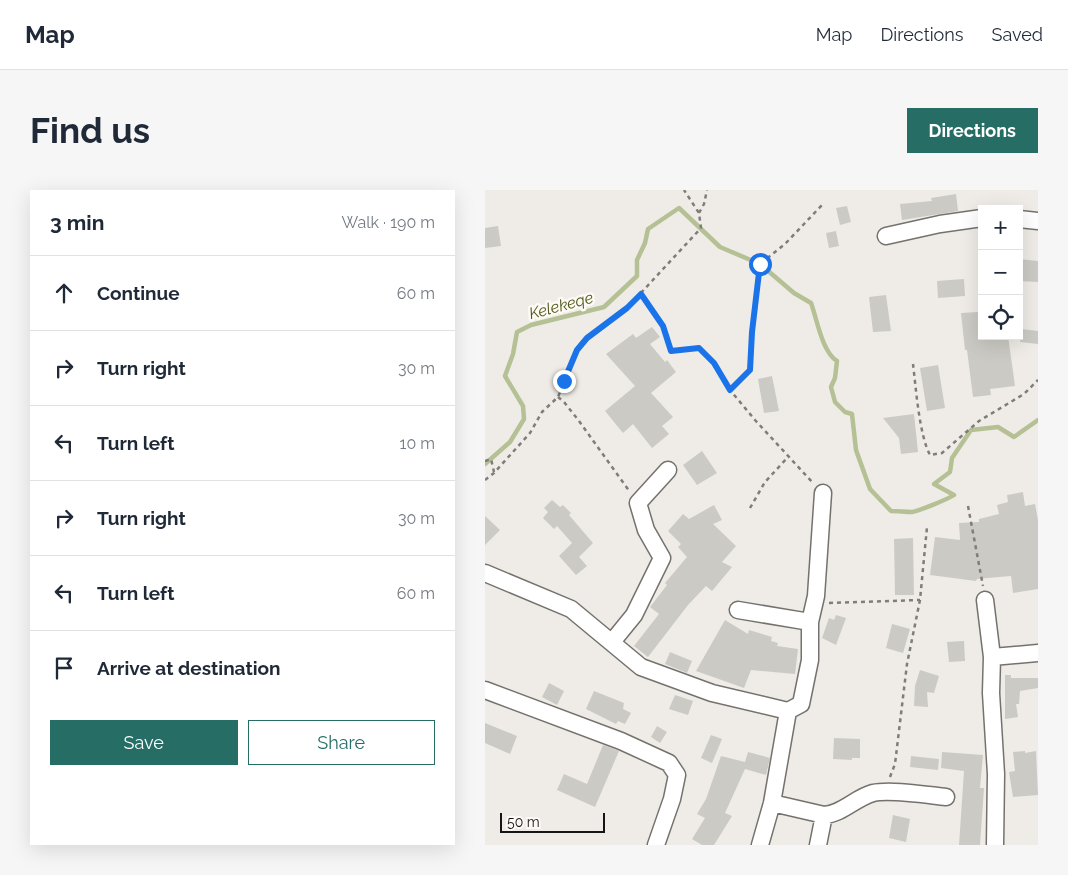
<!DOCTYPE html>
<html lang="en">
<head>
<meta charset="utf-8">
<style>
	:root { --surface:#fff; --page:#f6f6f7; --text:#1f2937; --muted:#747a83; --line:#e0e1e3; --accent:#256d65 }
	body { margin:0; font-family:Raleway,sans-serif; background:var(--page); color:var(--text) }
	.controls { position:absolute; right:15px; top:15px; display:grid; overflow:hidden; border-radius:0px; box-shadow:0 5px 20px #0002 }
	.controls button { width:45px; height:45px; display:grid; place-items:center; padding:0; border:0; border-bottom:1px solid var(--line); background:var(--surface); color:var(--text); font:25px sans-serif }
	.scale { position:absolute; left:15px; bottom:12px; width:105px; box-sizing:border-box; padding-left:5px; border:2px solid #171514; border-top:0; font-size:14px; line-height:18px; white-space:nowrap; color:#171514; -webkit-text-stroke:4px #fdf9f4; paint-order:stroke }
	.stop { position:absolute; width:15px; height:15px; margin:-11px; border:4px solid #1a73e8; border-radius:50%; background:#fff }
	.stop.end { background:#1a73e8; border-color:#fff; box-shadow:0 1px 5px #0008 }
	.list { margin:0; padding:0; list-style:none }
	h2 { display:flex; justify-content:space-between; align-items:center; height:65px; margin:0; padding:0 20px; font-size:21px }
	h2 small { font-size:16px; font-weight:400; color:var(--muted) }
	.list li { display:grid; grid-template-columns:32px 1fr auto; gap:15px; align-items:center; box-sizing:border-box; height:75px; padding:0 20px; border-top:1px solid var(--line) }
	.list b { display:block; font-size:19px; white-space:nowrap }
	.list em { font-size:16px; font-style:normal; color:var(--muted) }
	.actions { display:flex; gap:10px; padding:15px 20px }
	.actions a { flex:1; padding:11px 0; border:1px solid var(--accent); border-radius:0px; text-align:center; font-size:18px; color:var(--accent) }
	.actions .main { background:var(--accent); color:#fff }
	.icon { flex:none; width:28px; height:28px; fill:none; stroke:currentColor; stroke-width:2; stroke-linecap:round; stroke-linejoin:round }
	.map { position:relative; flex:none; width:553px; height:655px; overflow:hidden; border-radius:0px }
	header { display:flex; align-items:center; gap:30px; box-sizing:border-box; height:70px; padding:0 25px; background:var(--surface); border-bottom:1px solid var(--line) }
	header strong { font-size:24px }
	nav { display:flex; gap:28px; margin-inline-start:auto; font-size:18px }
	.intro { display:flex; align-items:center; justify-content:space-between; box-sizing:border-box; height:120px; padding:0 30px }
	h1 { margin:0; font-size:35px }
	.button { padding:12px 22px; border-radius:0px; background:var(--accent); color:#fff; font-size:18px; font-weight:700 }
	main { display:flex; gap:30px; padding:0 30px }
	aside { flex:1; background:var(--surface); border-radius:0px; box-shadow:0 5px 20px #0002 }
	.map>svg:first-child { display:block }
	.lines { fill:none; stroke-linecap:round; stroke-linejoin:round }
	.stream { stroke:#b5c095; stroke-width:4.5 }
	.building { fill:#cbcac4 }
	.minor-casing { stroke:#75726e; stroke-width:19 }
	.path { stroke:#7f7d7a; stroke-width:2.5; stroke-dasharray:4 4; stroke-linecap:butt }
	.minor { stroke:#fff; stroke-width:16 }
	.route { stroke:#1a73e8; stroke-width:6 }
	.labels { text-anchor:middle; stroke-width:5; stroke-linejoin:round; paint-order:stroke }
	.water-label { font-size:16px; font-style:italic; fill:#4c5817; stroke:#fdf9f4 }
</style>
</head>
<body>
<header>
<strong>Map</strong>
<nav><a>Map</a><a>Directions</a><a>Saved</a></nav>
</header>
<div class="intro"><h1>Find us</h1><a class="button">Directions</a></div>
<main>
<aside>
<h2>3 min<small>Walk · 190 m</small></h2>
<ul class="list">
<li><svg class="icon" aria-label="ahead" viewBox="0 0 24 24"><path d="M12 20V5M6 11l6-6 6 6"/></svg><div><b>Continue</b></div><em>60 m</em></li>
<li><svg class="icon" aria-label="right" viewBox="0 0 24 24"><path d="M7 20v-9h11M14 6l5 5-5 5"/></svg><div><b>Turn right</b></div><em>30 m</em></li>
<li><svg class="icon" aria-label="left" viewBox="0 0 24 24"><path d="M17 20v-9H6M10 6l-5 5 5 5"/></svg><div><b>Turn left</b></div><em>10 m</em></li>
<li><svg class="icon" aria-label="right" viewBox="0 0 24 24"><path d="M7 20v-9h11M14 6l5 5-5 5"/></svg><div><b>Turn right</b></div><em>30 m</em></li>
<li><svg class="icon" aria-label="left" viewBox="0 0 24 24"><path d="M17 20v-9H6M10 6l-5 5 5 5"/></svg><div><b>Turn left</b></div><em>60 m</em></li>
<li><svg class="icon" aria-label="arrive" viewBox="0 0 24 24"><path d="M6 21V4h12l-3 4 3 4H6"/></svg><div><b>Arrive at destination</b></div></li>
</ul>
<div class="actions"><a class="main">Save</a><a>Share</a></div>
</aside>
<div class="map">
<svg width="553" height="655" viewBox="0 0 553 655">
	<rect width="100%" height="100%" fill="#efece7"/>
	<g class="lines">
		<path class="stream" d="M0,274L25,252L39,229L38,216L20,186L28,164L32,142L46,135L119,117L152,86V70L160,53L163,39L194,18L235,57L275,74L309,103L326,113C332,129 337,162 352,171L350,188L346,197L350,212L360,222L367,224L371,260L385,299L406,321C413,321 420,322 427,322C434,321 463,309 469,305L449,294L465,282L467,268L486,240L513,237L529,247L553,230"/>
	</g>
	<path class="building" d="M471,4L473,21L417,30L415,14L447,11L446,8Z
		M362,16L366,32L355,35L351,18Z
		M13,36L16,56L0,58V38Z
		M351,41L354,56L344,58L341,43Z
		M534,69L553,71V92L534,91Z
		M479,89L480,106L453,108L452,91Z
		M401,105L406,141L388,142L384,107Z
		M493,122L496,146H523L530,196L505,199L506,205L488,207L482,160H480L476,123Z
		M167,137L175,147L165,154L180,172L182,170L191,182L166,203L188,227L177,236L184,244L167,258L148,234L138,243L120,221L150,196L121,164L148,144L151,148Z
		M536,139L553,141V154L535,152Z
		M453,175L460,218L442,221L435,178Z
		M287,186L294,221L279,223L273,189Z
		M429,224L433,262L416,264L414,248L398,228Z
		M217,261L232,283L212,295L198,275Z
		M538,302L540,316L550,314L553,330V399L528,403L526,386L492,389L491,391L445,385L450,347L475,350L474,333L494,332V329L514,324L512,315L523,312L522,305Z
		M67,310L75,317L78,315L86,323L84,325L108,353L94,367L102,376L91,385L74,366L87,353L72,336L69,339L58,328L63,322L59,318Z
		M229,315L237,330L228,334L251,356L237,372L247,377L227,401L221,396L203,415L163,467L149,456L174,424L165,417L182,395L180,393L202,367L193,357L196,354L183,341L198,324L204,329Z
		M0,326L15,340L0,355Z
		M428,348L429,405H410L409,349Z
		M351,425L361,428L351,455L337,448L344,428L349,430Z
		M240,430L263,444L264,440L287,447L286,451L293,453L292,456L313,459L310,484L266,480L259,498L211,481Z
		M407,434L425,439L418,463L401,458Z
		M479,451L480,471L464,472L462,452Z
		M185,462L207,471L202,483L180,474Z
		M435,480L454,486L449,503L442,502L443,517L429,516L430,496Z
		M520,485H526V488H553V498L535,501L534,514H531L533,527L520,529Z
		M64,493L79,501L72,515L57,507Z
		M109,501L139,513L138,519L146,523L140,534L133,531L131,534L101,519Z
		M190,505L208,511L203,525L184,519Z
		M0,533L32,546L25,564L0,553Z
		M172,536L182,542L175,553L166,547Z
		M226,545L237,549L227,573L216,568Z
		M349,548L375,549V568H367V570L348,569Z
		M118,555L134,561L110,617L72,600L79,584L102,594Z
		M540,561V563L551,561L553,605L528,607L524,582L530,581L528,562Z
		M263,562L285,568L281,585L260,579L240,623L247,626L229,655H217L207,649L220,628L212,624L221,609L236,566L260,572Z
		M457,562L498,565L495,598H499L495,655H474L479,581L456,578Z
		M426,566L454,569L453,580L425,577Z
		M408,625L425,629L421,652L404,648Z"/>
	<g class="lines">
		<defs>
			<path id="minor" d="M534,29L553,31
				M401,46L455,34L497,28
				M0,383L86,419L156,477L227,503L303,521L316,514L325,470V432L331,406L338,303
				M500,410L507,467L506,503L511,584L510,655
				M253,420L325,432
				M127,452L149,425L177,368L161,340L153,313L183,280
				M507,467L553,463
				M0,500L136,551L184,573L192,585L187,609L171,655
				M287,613L339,625C357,624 370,608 388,603C405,599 442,605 461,607
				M275,655L287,613L303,521
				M333,655L339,625"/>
		</defs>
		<use href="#minor" class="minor-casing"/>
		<path class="path" d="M214,23L219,14L222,0
			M156,104L178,136L186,161L214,158L229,173L245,200L270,230L328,293
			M428,174C431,198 434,244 445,265L457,263L494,231L539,204L553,190
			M245,200L265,180L267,141L275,74L300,54L338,14
			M73,207L79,212L94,231L145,302
			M0,271L6,269L9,282
			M0,290L9,283L45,243L57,222L73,207L92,160L102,149L142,118L216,38L214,23L199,0
			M483,316L498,396
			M265,318L280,292L304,266
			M344,413L435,410
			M405,587L410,574L422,474L435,410L442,337"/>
		<use href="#minor" class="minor"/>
	</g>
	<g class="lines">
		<path class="route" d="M79,191L92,160L102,148L142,118L156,104L178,136L186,161L214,158L229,173L245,200L265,180L267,142L275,74"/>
	</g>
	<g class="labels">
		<g class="water-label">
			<text transform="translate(76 115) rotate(-15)" y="6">Kelekeqe</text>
		</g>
	</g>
</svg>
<div class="controls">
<button>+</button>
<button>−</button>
<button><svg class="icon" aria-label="locate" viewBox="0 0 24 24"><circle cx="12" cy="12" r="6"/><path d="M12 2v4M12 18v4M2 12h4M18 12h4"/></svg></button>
</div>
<div class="scale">50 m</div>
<div class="stop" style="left:275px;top:74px"></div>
<div class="stop end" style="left:79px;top:191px"></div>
</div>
</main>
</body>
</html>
